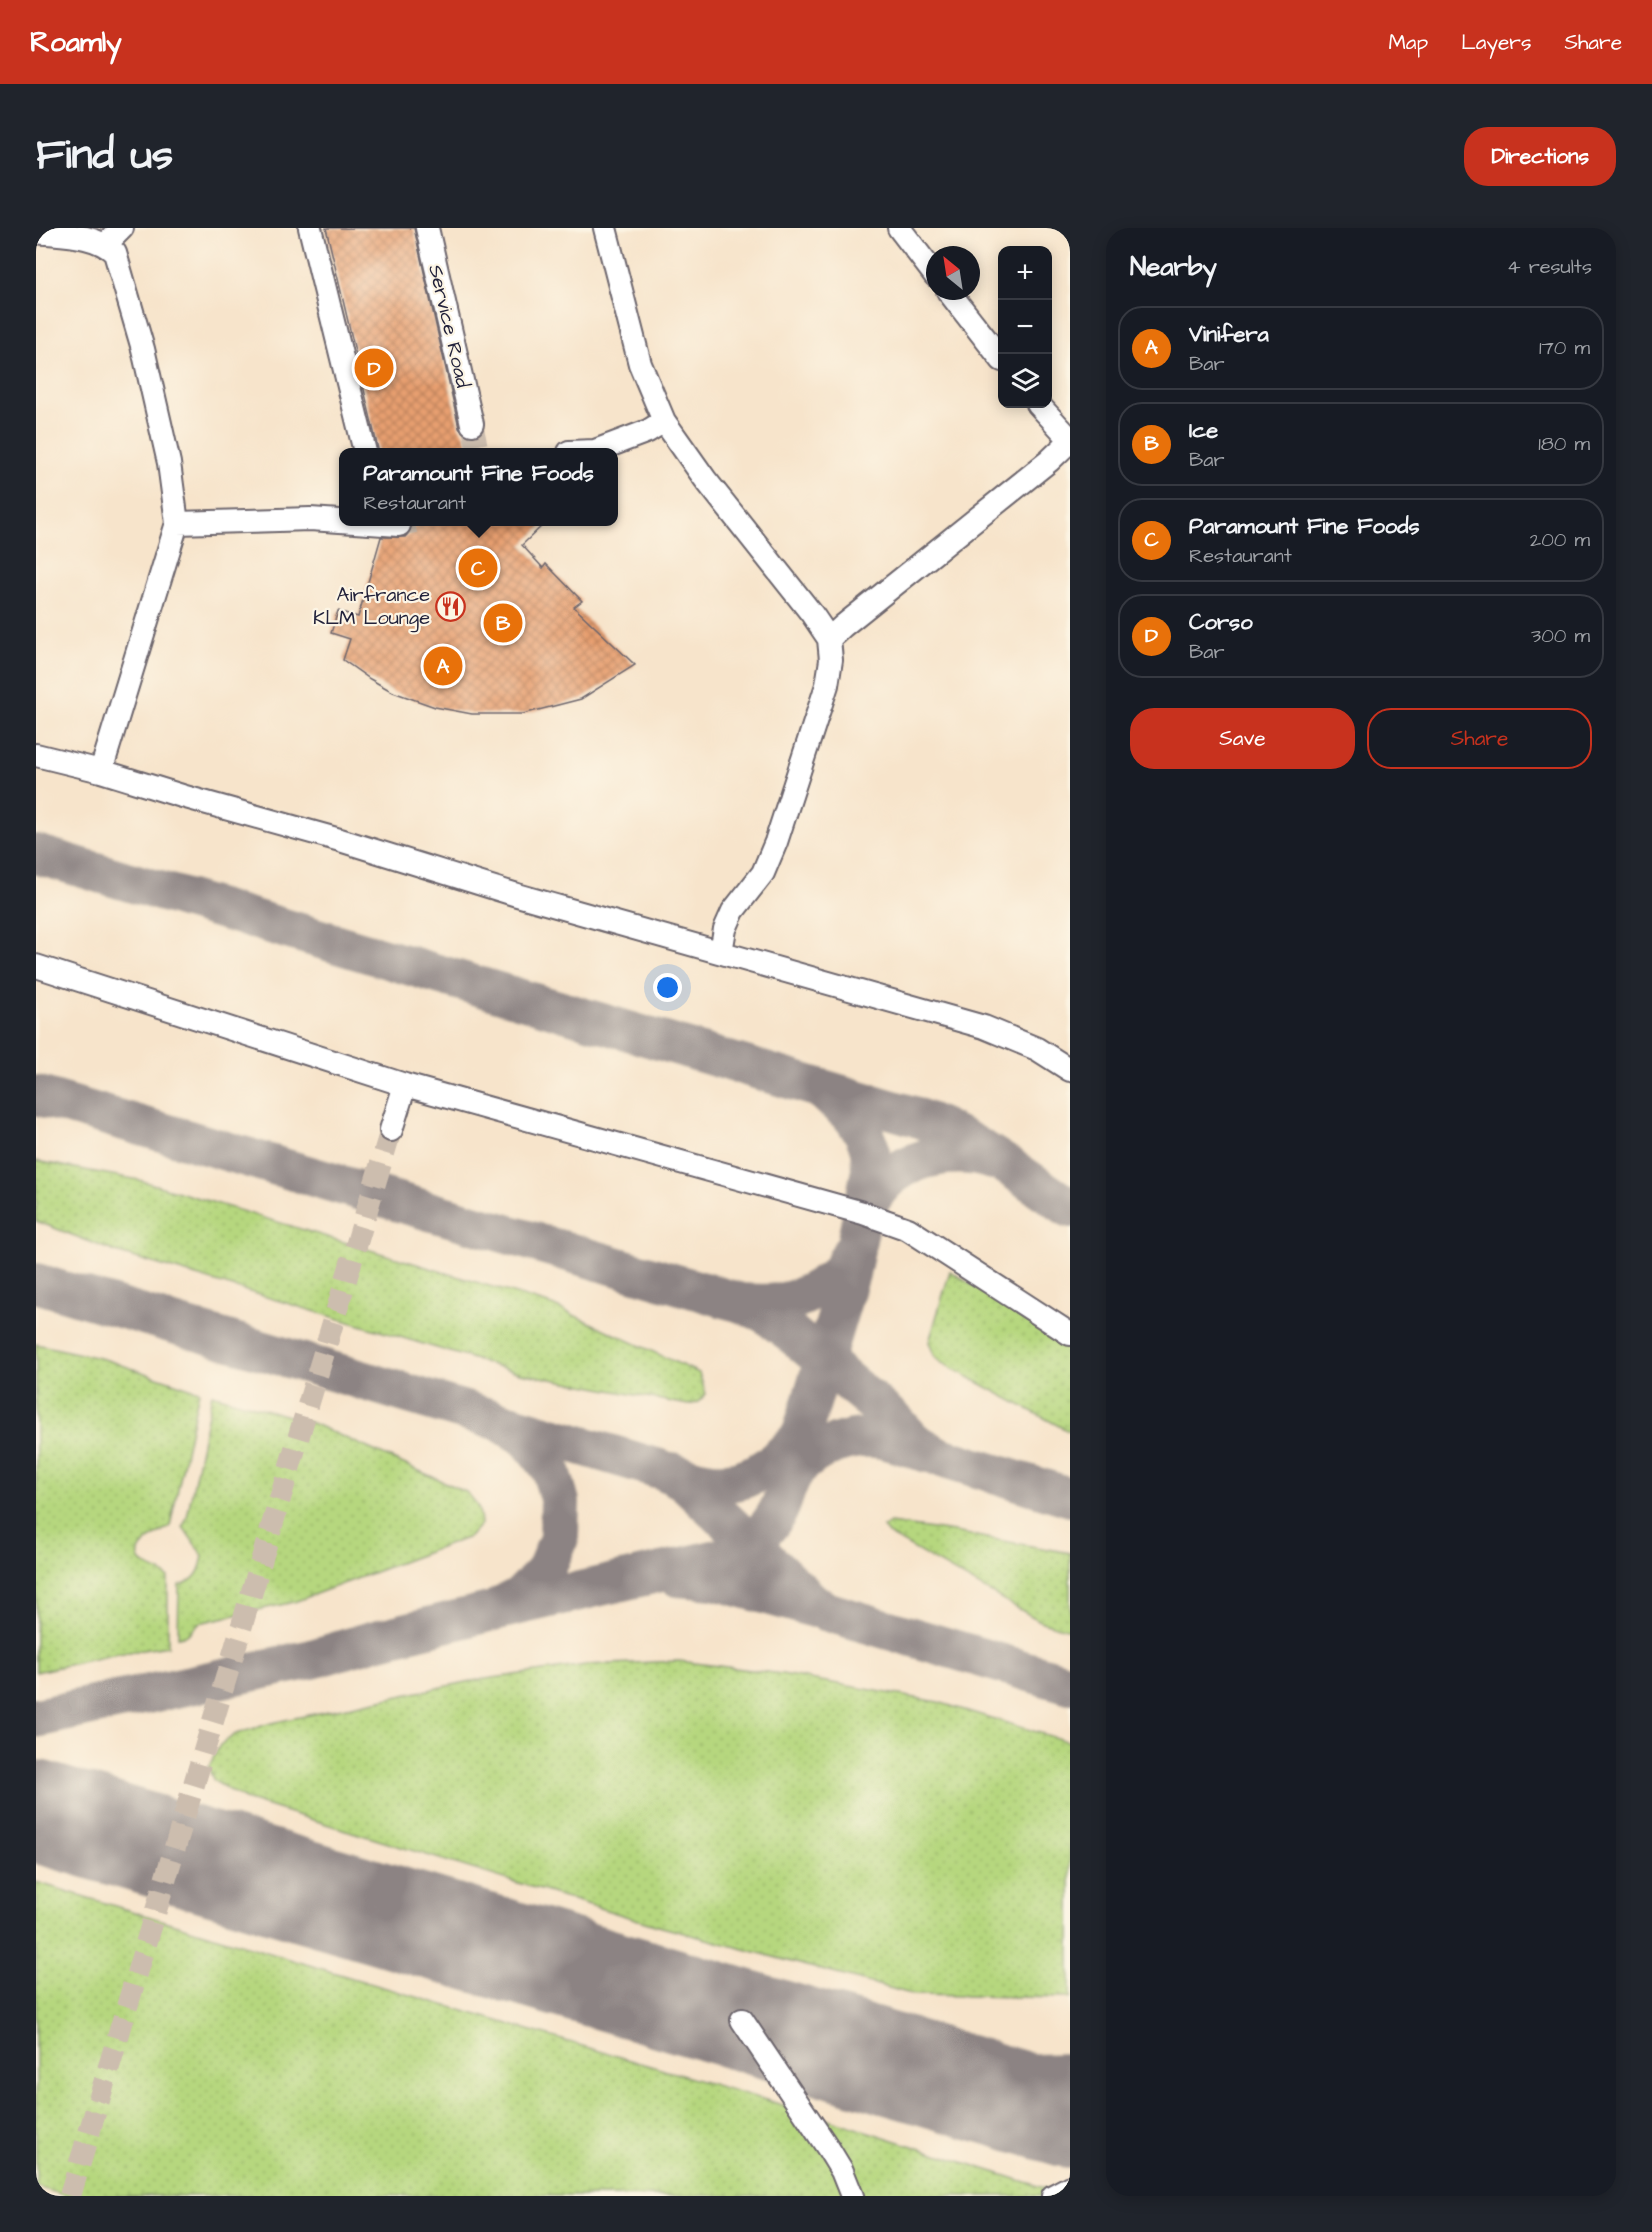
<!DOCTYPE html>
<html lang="en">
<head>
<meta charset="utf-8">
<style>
	:root { --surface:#171b24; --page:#20242c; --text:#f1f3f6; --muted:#9ea1a6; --line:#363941; --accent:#c8321e }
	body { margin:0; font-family:"Architects Daughter",sans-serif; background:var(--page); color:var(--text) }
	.controls { position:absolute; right:18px; top:18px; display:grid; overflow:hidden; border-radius:12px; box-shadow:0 3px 15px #0003 }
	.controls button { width:54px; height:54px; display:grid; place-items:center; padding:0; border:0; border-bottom:2px solid var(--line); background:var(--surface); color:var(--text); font:30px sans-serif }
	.compass { position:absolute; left:890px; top:18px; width:54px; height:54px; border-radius:50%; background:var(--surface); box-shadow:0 3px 15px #0003; rotate:330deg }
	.you { position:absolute; left:632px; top:760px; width:21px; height:21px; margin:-15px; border:4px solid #fff; border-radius:50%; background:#1a73e8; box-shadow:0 0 0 9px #1a73e833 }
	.badge { display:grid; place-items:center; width:39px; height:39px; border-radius:50%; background:var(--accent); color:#fff; font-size:20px; font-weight:700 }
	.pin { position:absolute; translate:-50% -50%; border:3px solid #fff; box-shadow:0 2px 6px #0006 }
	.popup { position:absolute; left:303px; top:220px; width:279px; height:78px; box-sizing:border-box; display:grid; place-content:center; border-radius:12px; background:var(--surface); filter:drop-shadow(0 2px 4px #0005); font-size:20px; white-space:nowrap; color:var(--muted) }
	.popup b { font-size:22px; color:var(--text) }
	.popup::after { content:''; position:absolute; left:50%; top:100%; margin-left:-12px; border:12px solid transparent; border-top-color:var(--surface) }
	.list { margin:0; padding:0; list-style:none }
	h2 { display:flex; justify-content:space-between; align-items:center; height:78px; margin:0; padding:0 24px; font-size:26px }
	h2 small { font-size:20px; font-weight:400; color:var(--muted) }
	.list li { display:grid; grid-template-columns:39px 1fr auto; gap:18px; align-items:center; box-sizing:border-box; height:84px; margin:0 12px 12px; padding:0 12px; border:2px solid var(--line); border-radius:24px }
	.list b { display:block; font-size:22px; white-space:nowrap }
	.list p { margin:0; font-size:20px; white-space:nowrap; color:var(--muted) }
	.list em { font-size:20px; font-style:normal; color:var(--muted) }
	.actions { display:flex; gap:12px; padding:18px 24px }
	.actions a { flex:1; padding:14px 0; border:2px solid var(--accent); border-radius:24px; text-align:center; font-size:21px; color:var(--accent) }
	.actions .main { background:var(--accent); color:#fff }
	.icon { flex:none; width:33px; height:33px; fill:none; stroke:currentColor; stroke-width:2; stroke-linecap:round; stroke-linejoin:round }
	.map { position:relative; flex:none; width:1034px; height:1968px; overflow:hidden; border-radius:24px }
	header { display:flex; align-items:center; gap:36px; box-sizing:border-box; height:84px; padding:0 30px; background:var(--accent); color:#fff }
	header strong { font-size:28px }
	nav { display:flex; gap:33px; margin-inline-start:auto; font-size:21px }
	.intro { display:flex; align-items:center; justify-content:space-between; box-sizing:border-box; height:144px; padding:0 36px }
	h1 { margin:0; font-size:42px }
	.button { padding:15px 27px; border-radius:24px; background:var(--accent); color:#fff; font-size:21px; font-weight:700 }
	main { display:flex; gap:36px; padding:0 36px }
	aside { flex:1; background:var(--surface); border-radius:24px; box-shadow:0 3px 15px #0003 }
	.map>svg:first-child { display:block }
	.grass { fill:url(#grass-dots); stroke:#6c7c5c; stroke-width:1.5 }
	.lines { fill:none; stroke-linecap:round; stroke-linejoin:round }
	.taxiway { stroke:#8c8383; stroke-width:40 }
	.runway { stroke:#8c8383; stroke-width:102 }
	.building { fill:url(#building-cross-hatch) }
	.minor-tunnel { stroke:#ccbdae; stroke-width:22; stroke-dasharray:22 11; stroke-linecap:butt }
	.minor-casing { stroke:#6d666d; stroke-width:26 }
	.minor { stroke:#fff; stroke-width:22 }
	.labels { text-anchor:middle; stroke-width:4.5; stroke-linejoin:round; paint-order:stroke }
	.street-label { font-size:20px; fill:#22223b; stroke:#fcf5e5 }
	.poi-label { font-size:20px; fill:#22223b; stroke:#fcf5e5; text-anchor:end }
</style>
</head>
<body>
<header>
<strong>Roamly</strong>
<nav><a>Map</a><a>Layers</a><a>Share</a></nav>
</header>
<div class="intro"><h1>Find us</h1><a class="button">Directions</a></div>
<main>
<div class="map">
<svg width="1034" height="1968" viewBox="0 0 1034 1968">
	<defs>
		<pattern id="grass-dots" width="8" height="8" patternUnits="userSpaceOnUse" patternTransform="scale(1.5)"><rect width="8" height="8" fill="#b6d77e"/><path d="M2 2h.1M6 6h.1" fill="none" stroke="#9cb86e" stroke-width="1.8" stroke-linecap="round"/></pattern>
		<pattern id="building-cross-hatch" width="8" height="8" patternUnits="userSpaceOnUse" patternTransform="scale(1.5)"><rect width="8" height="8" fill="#e79f6f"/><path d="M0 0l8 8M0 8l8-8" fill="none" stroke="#bb815c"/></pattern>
	</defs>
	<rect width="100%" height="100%" fill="#fcf5e5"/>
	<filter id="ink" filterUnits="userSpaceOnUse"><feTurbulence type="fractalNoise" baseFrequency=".0167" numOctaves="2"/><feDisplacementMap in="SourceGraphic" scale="12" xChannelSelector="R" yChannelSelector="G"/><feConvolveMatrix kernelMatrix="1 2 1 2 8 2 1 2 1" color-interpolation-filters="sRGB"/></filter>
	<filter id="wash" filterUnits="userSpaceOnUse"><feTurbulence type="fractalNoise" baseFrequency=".008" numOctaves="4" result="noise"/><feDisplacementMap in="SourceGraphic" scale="24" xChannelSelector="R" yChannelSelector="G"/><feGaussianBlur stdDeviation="1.35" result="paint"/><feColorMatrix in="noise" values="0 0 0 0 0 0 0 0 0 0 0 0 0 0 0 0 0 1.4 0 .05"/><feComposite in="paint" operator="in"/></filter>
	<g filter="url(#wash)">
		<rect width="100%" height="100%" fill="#f7e4cb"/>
		<path class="grass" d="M0,933L103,952L516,1077L663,1145L670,1166L661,1175L652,1177L484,1145L80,1024L0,993Z
			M914,1043L1034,1119V1204L906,1135L898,1127L893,1114Z
			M0,1116L68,1131L163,1163L134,1298C124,1305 86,1323 111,1338C120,1344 124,1341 132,1350V1418L81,1426L0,1444Z
			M176,1166L276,1195L430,1264C441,1274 444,1281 445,1296L433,1309L258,1374L163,1395L151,1407L142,1409L143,1357C160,1353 164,1344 167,1328L147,1299L151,1289Z
			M854,1295L918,1304L1034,1325V1402L1006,1394L852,1306L847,1300Z
			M643,1433L746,1446L902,1474L1034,1514V1770L879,1767L622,1698L209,1571L178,1553L172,1540L184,1517L200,1506L235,1495L435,1453L550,1437Z
			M0,1654L306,1747L767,1883L1033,1968H32L0,1959Z"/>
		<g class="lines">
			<path class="taxiway" d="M0,626L877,888C934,908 983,946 1034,980
				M0,867L705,1075L728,1085L751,1102L859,1193L877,1213L902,1228L1034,1269
				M829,982C836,969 845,955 858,946C884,927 925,921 956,932
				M0,1055L627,1242L648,1253L776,1374L789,1383L1034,1456
				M705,1075C736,1077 755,1077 782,1060C790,1055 798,1050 804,1043C809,1038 812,1029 816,1023
				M636,1244C653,1249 673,1256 691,1254C722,1252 745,1229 765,1208
				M752,1251L814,1046L835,942L834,921L828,906L816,888L788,864
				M642,1349L678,1352L778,1380
				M466,1377L485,1368L509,1344L523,1310L524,1274L514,1239L491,1210L471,1198
				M0,1490L276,1431L336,1413L453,1384L690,1329C712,1317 730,1306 742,1283C749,1270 750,1253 761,1241C780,1219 816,1206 845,1211C860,1214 876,1220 890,1225
				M0,1578L128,1621
				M854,1836L959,1847L1034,1845"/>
			<path class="runway" d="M0,1583L1034,1889"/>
		</g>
		<g id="blocks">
			<path class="building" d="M290,0H378L423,199L430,208L434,225H343Z
				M376,294H510L486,317L507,340L510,336L546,373L538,379L599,437L545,471L487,486H436L399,479L357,464L334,451L307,432L314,411L295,405L302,383L322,389L345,309H369L374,304Z"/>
		</g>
	</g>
	<g filter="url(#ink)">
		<use href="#blocks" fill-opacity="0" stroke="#6d666d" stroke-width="1.5"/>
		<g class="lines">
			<path class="minor-tunnel" d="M436,196L442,224
				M363,297L379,294
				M34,1968L355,902"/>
			<defs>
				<path id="minor" d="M274,0L329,224
					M391,0L436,196
					M569,0L604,136L628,193L669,251L776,386L793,411L795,432L791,457L740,614L727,645L697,683L689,701L685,724
					M863,0L899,47
					M0,4C26,7 60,6 79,25L107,121L133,235L141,295L65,543
					M70,16L86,0
					M912,63L966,132
					M1002,176L1034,211
					M533,224L559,223L612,203L628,193
					M141,295L274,291L363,297
					M793,411L807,398L1013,233L1034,213
					M0,527L65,543L146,568L304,612L481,667L948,799L1001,821L1034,842
					M0,738L369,857L827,985L872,1001L1034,1106
					M355,902L369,857
					M706,1792L792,1920L806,1943L816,1968
					M1017,1968L1034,1959"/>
			</defs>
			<use href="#minor" class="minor-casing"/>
			<use href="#minor" class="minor"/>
		</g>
	</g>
	<defs>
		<symbol id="restaurant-ring" viewBox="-11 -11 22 22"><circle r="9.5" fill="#fcf5e5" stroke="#c8321e" stroke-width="1.5"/><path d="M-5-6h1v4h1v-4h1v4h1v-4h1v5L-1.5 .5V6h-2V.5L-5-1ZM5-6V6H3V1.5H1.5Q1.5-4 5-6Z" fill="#c8321e"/></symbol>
	</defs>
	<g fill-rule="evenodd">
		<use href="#restaurant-ring" x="398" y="362" width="33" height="33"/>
	</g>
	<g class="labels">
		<g class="street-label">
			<text transform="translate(414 98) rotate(77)" y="7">Service Road</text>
		</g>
		<g class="poi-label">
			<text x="394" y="373">Airfrance<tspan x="394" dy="23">KLM Lounge</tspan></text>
		</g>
	</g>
</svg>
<div class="controls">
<button>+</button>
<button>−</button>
<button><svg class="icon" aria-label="layers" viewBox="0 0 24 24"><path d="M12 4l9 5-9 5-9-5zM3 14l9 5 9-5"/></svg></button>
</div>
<svg class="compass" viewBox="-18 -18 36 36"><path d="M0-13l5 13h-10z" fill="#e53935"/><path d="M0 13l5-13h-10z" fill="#9ea1a6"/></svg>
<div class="you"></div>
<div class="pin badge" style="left:407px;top:438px;background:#e8710a">A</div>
<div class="pin badge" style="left:467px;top:395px;background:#e8710a">B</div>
<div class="pin badge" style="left:442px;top:340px;background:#e8710a">C</div>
<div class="popup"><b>Paramount Fine Foods</b>Restaurant</div>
<div class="pin badge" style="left:338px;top:140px;background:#e8710a">D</div>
</div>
<aside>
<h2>Nearby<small>4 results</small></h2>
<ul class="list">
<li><span class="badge" style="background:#e8710a">A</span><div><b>Vinifera</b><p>Bar</p></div><em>170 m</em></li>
<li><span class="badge" style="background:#e8710a">B</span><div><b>Ice</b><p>Bar</p></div><em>180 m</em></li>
<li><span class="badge" style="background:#e8710a">C</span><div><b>Paramount Fine Foods</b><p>Restaurant</p></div><em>200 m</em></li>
<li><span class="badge" style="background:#e8710a">D</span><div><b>Corso</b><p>Bar</p></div><em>300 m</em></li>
</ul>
<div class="actions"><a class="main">Save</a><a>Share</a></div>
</aside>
</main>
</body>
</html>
